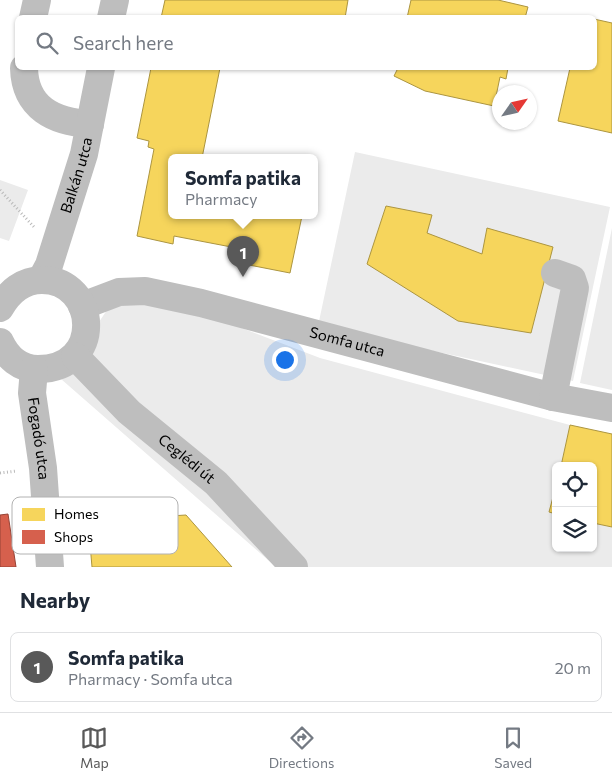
<!DOCTYPE html>
<html lang="en">
<head>
<meta charset="utf-8">
<style>
	:root { --surface:#fff; --page:#f2f2f3; --text:#1f2937; --muted:#747a83; --line:#e0e1e3; --accent:#595959 }
	body { margin:0; font-family:Commissioner,sans-serif; background:var(--page); color:var(--text) }
	.controls { position:absolute; right:15px; bottom:15px; display:grid; overflow:hidden; border-radius:8px; box-shadow:0 1px 4px #0004 }
	.controls button { width:45px; height:45px; display:grid; place-items:center; padding:0; border:0; border-bottom:1px solid var(--line); background:var(--surface); color:var(--text); font:25px sans-serif }
	.compass { position:absolute; left:492px; top:85px; width:45px; height:45px; border-radius:50%; background:var(--surface); box-shadow:0 1px 4px #0004; rotate:56deg }
	.you { position:absolute; left:284px; top:359px; width:18px; height:18px; margin:-12px; border:4px solid #fff; border-radius:50%; background:#1a73e8; box-shadow:0 0 0 8px #1a73e833 }
	.badge { display:grid; place-items:center; width:32px; height:32px; border-radius:50%; background:var(--accent); color:#fff; font-size:16px; font-weight:700 }
	.pin { position:absolute; translate:-50% -41px; filter:drop-shadow(0 1px 2px #0008) }
	.pin::after { content:''; position:absolute; top:26px; width:18px; height:15px; background:inherit; clip-path:polygon(0 0,100% 0,50% 100%) }
	.popup { position:absolute; left:168px; top:154px; width:150px; height:65px; box-sizing:border-box; display:grid; place-content:center; border-radius:8px; background:var(--surface); filter:drop-shadow(0 1px 4px #0005); font-size:16px; white-space:nowrap; color:var(--muted) }
	.popup b { font-size:19px; color:var(--text) }
	.popup::after { content:''; position:absolute; left:50%; top:100%; margin-left:-10px; border:10px solid transparent; border-top-color:var(--surface) }
	.list { margin:0; padding:0; list-style:none }
	h2 { display:flex; justify-content:space-between; align-items:center; height:65px; margin:0; padding:0 20px; font-size:21px }
	h2 small { font-size:16px; font-weight:400; color:var(--muted) }
	.list li { display:grid; grid-template-columns:32px 1fr auto; gap:15px; align-items:center; box-sizing:border-box; height:70px; margin:0 10px 10px; padding:0 10px; border:1px solid var(--line); border-radius:8px }
	.list b { display:block; font-size:19px; white-space:nowrap }
	.list p { margin:0; font-size:16px; white-space:nowrap; color:var(--muted) }
	.list em { font-size:16px; font-style:normal; color:var(--muted) }
	.icon { flex:none; width:28px; height:28px; fill:none; stroke:currentColor; stroke-width:2; stroke-linecap:round; stroke-linejoin:round }
	.map { position:relative; flex:none; width:612px; height:567px; overflow:hidden }
	.search { position:absolute; background:var(--surface); box-shadow:0 1px 4px #0004; left:15px; right:15px; top:15px; height:55px; display:flex; align-items:center; gap:12px; box-sizing:border-box; padding:0 18px; border-radius:8px; color:var(--muted); font-size:19px }
	.sheet { height:145px; background:var(--surface) }
	nav { display:flex; justify-content:space-around; align-items:center; box-sizing:border-box; height:70px; border-top:1px solid var(--line); background:var(--surface); font-size:14px; color:var(--muted) }
	nav a { display:grid; justify-items:center; gap:2px }
	nav .on { color:var(--accent) }
	.map>svg:first-child { display:block }
	.green { fill:#ebebeb }
	.homes { fill:#f6d55c; stroke:#ac9540 }
	.shops { fill:#d6604d; stroke:#964336 }
	.lines { fill:none; stroke-linecap:round; stroke-linejoin:round }
	.path { stroke:#b9b9b9; stroke-width:3; stroke-dasharray:1 2.5; stroke-linecap:butt }
	.minor { stroke:#bebebe; stroke-width:28 }
	.labels { text-anchor:middle; stroke-width:5; stroke-linejoin:round; paint-order:stroke }
	.street-label { font-size:15px; fill:#000; stroke:#fff }
	.key { fill:#fff; stroke:#b2b2b2; stroke-width:1 }
	.key-label { font-size:14px; fill:#000 }
</style>
</head>
<body>
<div class="map">
<svg width="612" height="567" viewBox="0 0 612 567">
	<rect width="100%" height="100%" fill="#fff"/>
	<path class="green" d="M355,152L610,207L573,381L318,326Z
		M0,180L28,190L9,241L0,238Z
		M612,228V390L580,383Z
		M145,291L320,358L570,425L561,466H556V486L550,512L556,514V548H593V523L612,527V567H276L61,379L119,292Z"/>
	<path class="homes" d="M165,0H348L345,18H161Z
		M411,0H498L528,7L525,18H407Z
		M594,19L612,23V133L558,121L570,68H594Z
		M151,68H220L202,158H172V216H302L290,273L244,264L247,250L174,236L173,244L137,236L154,149L148,147L149,141L137,138Z
		M398,68H508L506,79L500,77L494,106L425,91L394,76Z
		M386,206L432,215L427,233L482,254L487,228L553,247L531,333L458,321L367,264Z
		M570,425L612,434V527L593,523V466H561Z
		M556,486V514L549,512Z
		M186,515L232,567H92L88,521Z"/>
	<path class="shops" d="M8,514L16,567H0V515Z"/>
	<g class="lines">
		<path class="path" d="M0,190L34,227
			M0,473L17,471"/>
		<g class="minor">
			<path d="M33,18L37,0"/>
			<path d="M111,18L115,0"/>
			<path d="M24,68C25,108 54,122 90,124"/>
			<path id="s1" d="M41,280L49,265L84,154L101,68"/>
			<path id="s2" d="M82,306L119,292L145,291L201,303L553,397L612,408"/>
			<path d="M0,308C9,292 23,280 42,280C98,280 105,369 38,369C20,369 7,357 0,342"/>
			<path id="s3" d="M75,356L129,412L216,483L294,567"/>
			<path id="s4" d="M34,369L32,393L43,468L50,567"/>
			<path d="M553,397L575,288L572,279L555,273"/>
		</g>
	</g>
	<g class="labels">
		<g class="street-label">
			<text dy="5" stroke="none"><textPath href="#s1" startOffset="111">Balkán utca</textPath></text>
			<text dy="5" stroke="none"><textPath href="#s2" startOffset="274">Somfa utca</textPath></text>
			<text dy="5" stroke="none"><textPath href="#s4" startOffset="70">Fogadó utca</textPath></text>
			<text dy="5" stroke="none"><textPath href="#s3" startOffset="152">Ceglédi út</textPath></text>
		</g>
	</g>
	<rect x="12" y="497" width="166" height="57" rx="8" class="key"/>
	<rect x="22" y="508" width="23" height="13" fill="#f6d55c"/>
	<rect x="22" y="530" width="23" height="14" fill="#d6604d"/>
	<g class="key-label">
		<text x="54" y="519">Homes</text>
		<text x="54" y="542">Shops</text>
	</g>
</svg>
<div class="controls">
<button><svg class="icon" aria-label="locate" viewBox="0 0 24 24"><circle cx="12" cy="12" r="6"/><path d="M12 2v4M12 18v4M2 12h4M18 12h4"/></svg></button>
<button><svg class="icon" aria-label="layers" viewBox="0 0 24 24"><path d="M12 4l9 5-9 5-9-5zM3 14l9 5 9-5"/></svg></button>
</div>
<svg class="compass" viewBox="-18 -18 36 36"><path d="M0-13l5 13h-10z" fill="#e53935"/><path d="M0 13l5-13h-10z" fill="#747a83"/></svg>
<div class="you"></div>
<div class="pin badge" style="left:243px;top:277px">1</div>
<div class="popup"><b>Somfa patika</b>Pharmacy</div>
<div class="search"><svg class="icon" aria-label="search" viewBox="0 0 24 24"><circle cx="10" cy="10" r="6"/><path d="M15 15l6 6"/></svg>Search here</div>
</div>
<section class="sheet">
<h2>Nearby<small></small></h2>
<ul class="list">
<li><span class="badge">1</span><div><b>Somfa patika</b><p>Pharmacy · Somfa utca</p></div><em>20 m</em></li>
</ul>
</section>
<nav>
<a class="on"><svg class="icon" aria-label="map" viewBox="0 0 24 24"><path d="M3 6l6-2 6 2 6-2v14l-6 2-6-2-6 2zM9 4v14M15 6v14"/></svg>Map</a>
<a><svg class="icon" aria-label="directions" viewBox="0 0 24 24"><path d="M12 3l9 9-9 9-9-9zM9 14v-3h6M13 9l2 2-2 2"/></svg>Directions</a>
<a><svg class="icon" aria-label="saved" viewBox="0 0 24 24"><path d="M7 4h10v16l-5-4-5 4z"/></svg>Saved</a>
</nav>
</body>
</html>
